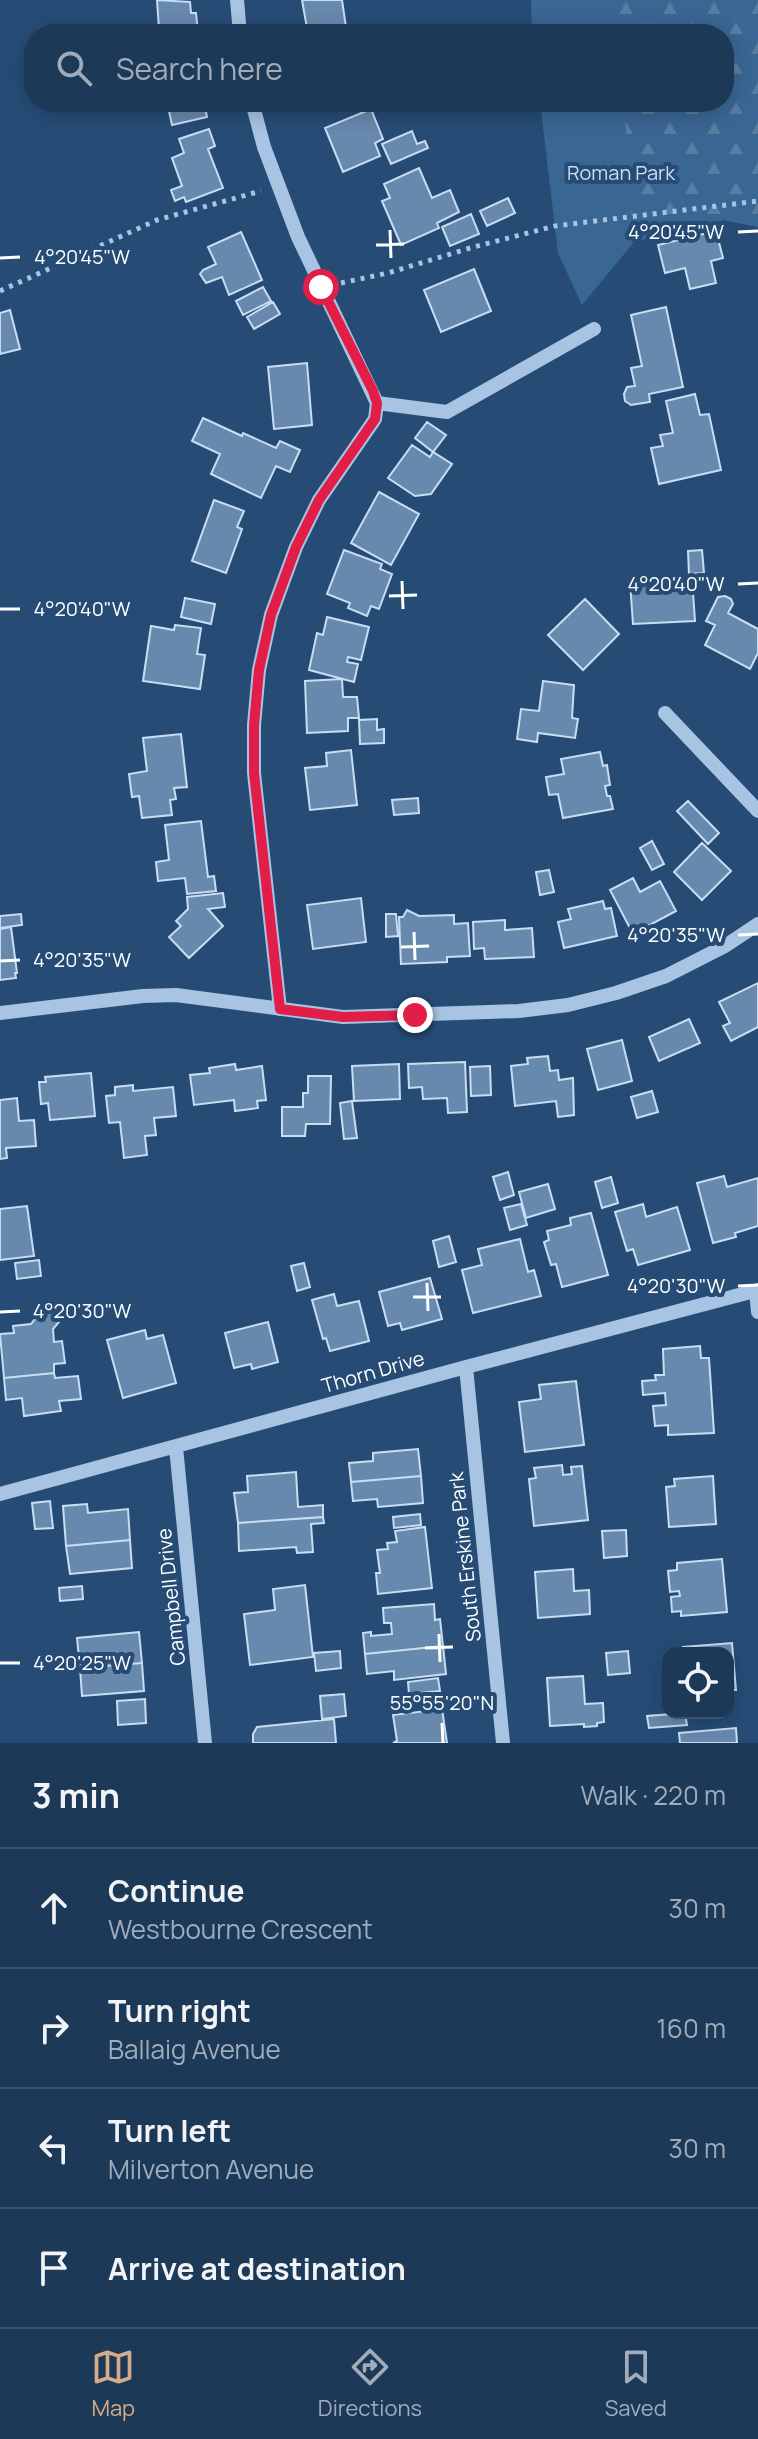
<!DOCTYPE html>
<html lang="en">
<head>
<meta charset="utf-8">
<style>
	:root { --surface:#1c3958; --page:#294461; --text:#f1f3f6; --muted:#a0acba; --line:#3a536e; --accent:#d6ab8b }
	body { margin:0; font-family:Manrope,sans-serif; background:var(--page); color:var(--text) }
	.controls { position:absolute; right:24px; bottom:24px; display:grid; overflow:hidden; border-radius:16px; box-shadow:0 4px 20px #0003 }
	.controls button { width:72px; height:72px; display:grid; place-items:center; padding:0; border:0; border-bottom:2px solid var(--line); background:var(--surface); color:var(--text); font:40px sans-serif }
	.stop { position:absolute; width:24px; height:24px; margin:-18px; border:6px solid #e11d48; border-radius:50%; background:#fff }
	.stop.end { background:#e11d48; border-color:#fff; box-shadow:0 2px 8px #0008 }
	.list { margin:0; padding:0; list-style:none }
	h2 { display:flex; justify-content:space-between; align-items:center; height:104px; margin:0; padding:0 32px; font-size:34px }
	h2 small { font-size:26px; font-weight:400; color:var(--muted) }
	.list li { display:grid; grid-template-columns:52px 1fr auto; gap:24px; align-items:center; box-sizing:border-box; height:120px; padding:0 32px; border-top:2px solid var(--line) }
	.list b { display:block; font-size:30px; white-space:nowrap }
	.list p { margin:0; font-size:26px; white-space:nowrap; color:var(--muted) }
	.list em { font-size:26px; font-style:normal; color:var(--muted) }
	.icon { flex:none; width:44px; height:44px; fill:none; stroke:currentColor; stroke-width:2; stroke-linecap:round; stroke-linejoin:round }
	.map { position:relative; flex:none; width:758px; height:1743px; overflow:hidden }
	.search { position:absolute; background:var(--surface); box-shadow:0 4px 20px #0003; left:24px; right:24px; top:24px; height:88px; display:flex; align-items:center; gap:20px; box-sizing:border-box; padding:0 28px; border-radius:32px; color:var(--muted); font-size:30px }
	.sheet { height:584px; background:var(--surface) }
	nav { display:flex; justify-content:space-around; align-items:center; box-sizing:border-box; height:112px; border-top:2px solid var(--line); background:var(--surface); font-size:22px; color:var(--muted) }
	nav a { display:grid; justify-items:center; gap:4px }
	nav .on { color:var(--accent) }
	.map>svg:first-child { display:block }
	.green { fill:#3a6693 }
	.forest { fill:url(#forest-firs) }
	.building { fill:#6789ad; stroke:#c9ddf2; stroke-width:2 }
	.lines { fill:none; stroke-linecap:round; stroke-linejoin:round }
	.path { stroke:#a7c4e2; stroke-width:5; stroke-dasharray:4 6; stroke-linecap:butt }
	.minor { stroke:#a7c4e2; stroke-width:14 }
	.route { stroke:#e11d48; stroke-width:10 }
	.ticks { fill:none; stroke:#fff; stroke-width:3 }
	.labels { text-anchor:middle; stroke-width:8; stroke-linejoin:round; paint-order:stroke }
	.park-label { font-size:20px; fill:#c9ddf2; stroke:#264c76 }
	.street-label { font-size:20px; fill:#fff; stroke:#264c76 }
	.ticks-label { font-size:20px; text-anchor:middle; fill:#fff; stroke:#264c76; stroke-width:8; stroke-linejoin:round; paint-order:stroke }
</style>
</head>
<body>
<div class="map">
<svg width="758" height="1743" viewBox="0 0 758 1743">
	<defs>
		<pattern id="forest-firs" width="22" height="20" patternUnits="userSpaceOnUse" patternTransform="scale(2)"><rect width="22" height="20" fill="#3a6693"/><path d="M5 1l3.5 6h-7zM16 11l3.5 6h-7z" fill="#587da3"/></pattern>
	</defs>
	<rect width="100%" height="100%" fill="#264c76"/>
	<path class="green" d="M531,0H758V227L724,220L634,242L582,305L558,253L540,102H724V34H532Z"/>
	<path class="forest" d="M617,0H758V227L724,220L633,242L624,102H724V34H619Z"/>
	<path class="building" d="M157,0L190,2L191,13H196L198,33L154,34V29H159Z
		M302,0H342L347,34H308Z
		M167,102H204L207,117L172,125Z
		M371,109L383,139L375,143L380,156L343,172L325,128Z
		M209,129L215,146L208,149L223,188L186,202L184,197L175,201L171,190L182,186L172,158L184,153L179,139Z
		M412,131L417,144L425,141L428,148L391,164L382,144Z
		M419,168L432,198L450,190L459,212L437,223L439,228L401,245L382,201L390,198L384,184Z
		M508,198L515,213L487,226L480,211Z
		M471,214L479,234L450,246L442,227Z
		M716,231L723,258L711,261L716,283L690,289L685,268L665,273L658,245Z
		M241,232L262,280L229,295L222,277L206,283L200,274L203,270L216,264L208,247Z
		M474,269L491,311L441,332L424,290Z
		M263,287L271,301L243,315L236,301Z
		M273,302L280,314L254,329L247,317Z
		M666,307L683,387L649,394L650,402L631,405L625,401L624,394L627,387L635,386L631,368L642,366L631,315Z
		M10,310L20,349L0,354V313Z
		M307,363L312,425L274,429L268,367Z
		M695,394L700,415L709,414L721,470L659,484L651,448L663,446L660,435L673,433L666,401Z
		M203,418L242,436L243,433L276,448L280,441L300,450L290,472L276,466L261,498L211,474L220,454L192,441Z
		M427,422L446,435L433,452L415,438Z
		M412,445L430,457L433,452L452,464L431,494L415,496L388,478Z
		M379,492L419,514L391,565L351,543Z
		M214,500L244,511L237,527L242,529L226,573L192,561Z
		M344,550L382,564L380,569L392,574L379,609L371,606L367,616L348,608L350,603L327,594Z
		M702,550L704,573L689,574L688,551Z
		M692,578L695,621L633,624L630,582Z
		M725,596L731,599L733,604L728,613L758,629V653L750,669L705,645L715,625L706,621L718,597Z
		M185,598L215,604L211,624L181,617Z
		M585,599L619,634L583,670L548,635Z
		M327,617L369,627L361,660L348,657L347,662L358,664L354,682L309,670L317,633L323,635Z
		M175,625L201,628L197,654L205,655L200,689L143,681L151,626L174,630Z
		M342,679L343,697H357L359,718H348V731L307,733L305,681Z
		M543,681L574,685L572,718L578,719L575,738L538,733L537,742L517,739L521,709L539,711Z
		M377,719V730L384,729V743L360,744L359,720Z
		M181,734L187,787L174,788L176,799L170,800L172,815L142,818L139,796L132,797L129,774L147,771L143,738Z
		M351,750L357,805L310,810L305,768L327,766L326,753Z
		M600,752L603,766L607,765L610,785L605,786L607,796H610L613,809L563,818L558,794L549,795L546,777L564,774L561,759Z
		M418,798L419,813L394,815L392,800Z
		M688,801L719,833L708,844L677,811Z
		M201,821L208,877L214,876L216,891L187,894L185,878L158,881L156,862L169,860L165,825Z
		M652,841L664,864L652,870L640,848Z
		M702,843L731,871L702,900L674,872Z
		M549,870L554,892L540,895L536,872Z
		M633,878L640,892L660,881L676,911L633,934L610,890Z
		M223,893L225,907L208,909L223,926L189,958L169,937L181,926L176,921L188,909L187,897Z
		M361,898L366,942L313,949L307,905Z
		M603,901L605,909L611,908L617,936L564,948L558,922L571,919L568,909Z
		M407,910L419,916L454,915V924L468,923L470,956L447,957V962L401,964L399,917H403Z
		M21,914L22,925L0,928V916Z
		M386,914H396L398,936L386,937Z
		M505,920V930L532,928L534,957L485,959L484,948L474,949L473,922Z
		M11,927L17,973H15L16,978L0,980V929Z
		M758,983V1027L731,1041L723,1026L730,1023L719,1002Z
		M689,1019L700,1043L659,1061L649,1037Z
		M622,1040L632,1081L598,1090L587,1049Z
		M548,1056L550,1071L558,1070L559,1080L573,1078L574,1115L558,1117L556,1101L515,1106L511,1066L528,1064L527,1058Z
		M465,1062L467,1112L448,1113L447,1098L423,1099L422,1087L409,1088L408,1064Z
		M235,1064L236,1070L262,1066L266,1100L257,1101L258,1108L235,1111L234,1100L194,1105L190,1075L210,1073L209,1068Z
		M399,1064L400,1099L354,1101L352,1066Z
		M490,1066L491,1095L471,1096L470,1067Z
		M91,1073L95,1116L50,1120L48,1103L41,1104L39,1082H46L45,1077Z
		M308,1076H331L330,1124H306L305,1136H282V1107H303V1093H308Z
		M133,1085V1091L173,1087L176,1116L154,1118L156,1135L145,1136L147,1155L124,1158L120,1122L109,1123L106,1096L115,1095V1087Z
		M652,1091L658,1112L637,1118L631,1097Z
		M17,1098L19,1121L34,1120L36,1146L6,1148L7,1158L0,1159V1100Z
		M352,1101L357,1138L344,1139L340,1103Z
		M508,1172L514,1195L500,1200L493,1177Z
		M724,1176L727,1187L758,1178V1226L735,1233L736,1237L713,1243L697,1183Z
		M611,1177L618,1203L602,1208L595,1182Z
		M548,1184L555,1209L526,1218L519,1192Z
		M521,1204L527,1225L510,1230L504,1208Z
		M643,1204L646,1217L677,1207L690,1250L638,1265L633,1249L627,1251L615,1212Z
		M27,1206L34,1256L0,1260V1209Z
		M591,1213L608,1275L562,1287L556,1264L551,1265L544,1242L549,1240L547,1231L571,1225L570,1218Z
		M449,1236L456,1262L439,1267L433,1241Z
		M520,1239L528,1272L534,1270L541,1296L473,1313L462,1270L482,1265L478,1249Z
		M39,1260L41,1276L17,1279L15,1263Z
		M304,1263L310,1287L297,1291L291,1266Z
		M430,1278L442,1319L402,1330L400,1323L388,1326L379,1292Z
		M334,1294L337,1306L359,1301L369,1341L330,1351L326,1338L323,1339L312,1300Z
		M47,1303L59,1322L53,1329L54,1342L62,1341L65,1363L54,1364V1373L4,1378L0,1334L14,1333L13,1326L31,1324Z
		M268,1322L278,1362L252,1369L251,1364L234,1368L225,1333Z
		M145,1330L147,1339L163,1335L176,1383L123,1398L107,1340Z
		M700,1346L701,1358H709L714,1433L668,1435V1425L655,1426L653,1406L666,1405L665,1393L643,1395L642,1381L656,1380L655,1375H664L663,1349Z
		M54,1373L55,1378L78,1376L81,1399L59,1401L61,1411L24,1416L22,1398L6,1400L4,1378Z
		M576,1381L584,1445L525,1452L519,1402L541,1399L539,1385Z
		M418,1449L421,1476L351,1482L349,1463L373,1461V1453Z
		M562,1465L563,1475L572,1474L571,1467L582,1466L588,1520L534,1526L529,1479L536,1478L534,1468Z
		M296,1472L298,1507L323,1505V1517L238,1523L234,1493L248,1492L247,1476Z
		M421,1476L423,1503L378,1507L377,1499L353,1501L351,1482Z
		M713,1476L716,1524L669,1527L666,1487L675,1486L674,1479Z
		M50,1501L53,1528L35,1529L32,1503Z
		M87,1504L88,1513L128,1509L130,1540L66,1546L63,1506Z
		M420,1514L421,1525L394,1528L393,1517Z
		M323,1517L324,1523L311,1524L313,1552L297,1553L296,1547L239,1551L238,1523Z
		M425,1527L432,1588L378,1594L376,1573H380L377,1550L388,1549L387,1543L397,1542L395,1531Z
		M626,1530L627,1556L604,1558L602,1531Z
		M130,1540L132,1568L70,1574L66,1546Z
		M722,1559L727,1612L681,1616V1611L672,1612L671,1597L680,1596L679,1591L670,1592L668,1571L677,1570V1563Z
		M573,1569L574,1591L589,1590L590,1614L538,1618L535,1572Z
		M305,1585L313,1657L250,1665L244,1614L275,1610L273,1589Z
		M82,1586L83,1599L60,1601L59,1588Z
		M434,1604L435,1620L440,1619L443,1646L365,1654L363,1633L371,1632V1636L392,1634L391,1623H384L383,1608Z
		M139,1632L142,1663L80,1668L77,1638Z
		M732,1643L736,1690H728V1653H684L683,1647Z
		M443,1646L446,1674L394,1680V1671L367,1674L365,1654Z
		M340,1651L341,1668L316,1671L314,1653Z
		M628,1651L630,1673L608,1675L606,1653Z
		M142,1663L144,1691L82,1696L80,1668Z
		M583,1676L585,1704L603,1703L604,1722L597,1723V1726L584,1727V1724L550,1726L547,1678Z
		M438,1678L440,1691L409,1694L408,1682Z
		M344,1694L346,1716L322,1719L320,1696Z
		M145,1699L146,1723L118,1725L117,1701Z
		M442,1709L447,1743H393L397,1741L393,1715Z
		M685,1713L687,1725L649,1728L647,1716Z
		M334,1719L336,1743H253V1734L257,1727Z
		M736,1728L737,1743H680L679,1733Z"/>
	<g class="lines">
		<path class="path" d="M341,283L388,273L470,248L555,226L758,201
			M0,291L157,220L261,191"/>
		<path class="minor" d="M237,0L240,34
			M252,102L264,147L298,237L377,403L375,419L319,500L296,547L271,615L259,670L254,725V773L280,1009
			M377,403L447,412L594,329
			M665,713L758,811
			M0,1013L143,996L176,995L343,1017L519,1011L568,1005L616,993L666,976L725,946L758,924
			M756,1291L758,1312
			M466,1367L503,1743
			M176,1447L205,1743
			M0,1494L466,1367L758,1290"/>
	</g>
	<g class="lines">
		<path class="route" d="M321,287L373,391L377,403L375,419L319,500L296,547L271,615L259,670L254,725V773L280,1009L343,1017L415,1015"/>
	</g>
	<path class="ticks" d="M390,230L391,258M738,232L758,231M376,245L404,244M0,258L20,257M402,581L403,609M738,584L758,583M389,596L417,595M0,609H20M414,932L415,960M738,935L758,934M401,947L429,946M0,961L20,960M427,1283L428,1311M738,1286L758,1285M413,1297H441M0,1312L20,1311M439,1634L440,1662M425,1648L453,1647M0,1663H20M442,1723L443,1743"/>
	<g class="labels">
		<g class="park-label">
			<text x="621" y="180">Roman Park</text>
		</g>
		<g class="street-label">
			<text transform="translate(373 1372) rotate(-16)" y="7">Thorn Drive</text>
			<text transform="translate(465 1557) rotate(-96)" y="7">South Erskine Park</text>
			<text transform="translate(171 1597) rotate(-96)" y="7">Campbell Drive</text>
		</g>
	</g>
	<g class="ticks-label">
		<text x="676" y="239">4°20'45"W</text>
		<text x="82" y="264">4°20'45"W</text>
		<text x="676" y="591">4°20'40"W</text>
		<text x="82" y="616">4°20'40"W</text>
		<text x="676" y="942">4°20'35"W</text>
		<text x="82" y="967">4°20'35"W</text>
		<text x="676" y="1293">4°20'30"W</text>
		<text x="82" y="1318">4°20'30"W</text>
		<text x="82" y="1670">4°20'25"W</text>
		<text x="442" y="1710">55°55'20"N</text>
	</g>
</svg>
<div class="controls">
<button><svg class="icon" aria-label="locate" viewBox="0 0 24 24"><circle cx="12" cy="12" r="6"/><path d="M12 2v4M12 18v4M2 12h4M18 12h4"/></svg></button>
</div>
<div class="stop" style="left:321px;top:287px"></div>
<div class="stop end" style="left:415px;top:1015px"></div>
<div class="search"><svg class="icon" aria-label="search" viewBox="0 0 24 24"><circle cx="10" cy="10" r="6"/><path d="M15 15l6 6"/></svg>Search here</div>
</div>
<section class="sheet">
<h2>3 min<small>Walk · 220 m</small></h2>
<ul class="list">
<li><svg class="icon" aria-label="ahead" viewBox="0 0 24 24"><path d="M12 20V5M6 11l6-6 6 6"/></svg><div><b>Continue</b><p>Westbourne Crescent</p></div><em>30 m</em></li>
<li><svg class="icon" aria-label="right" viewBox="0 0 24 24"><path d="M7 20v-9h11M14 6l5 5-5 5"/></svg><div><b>Turn right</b><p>Ballaig Avenue</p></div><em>160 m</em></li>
<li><svg class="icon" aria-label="left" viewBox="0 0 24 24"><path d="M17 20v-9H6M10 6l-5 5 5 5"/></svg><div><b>Turn left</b><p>Milverton Avenue</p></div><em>30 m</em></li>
<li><svg class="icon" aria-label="arrive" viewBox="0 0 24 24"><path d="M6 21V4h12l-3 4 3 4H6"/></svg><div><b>Arrive at destination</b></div></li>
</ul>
</section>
<nav>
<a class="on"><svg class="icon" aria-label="map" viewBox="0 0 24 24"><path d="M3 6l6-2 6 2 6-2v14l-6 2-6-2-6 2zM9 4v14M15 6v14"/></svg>Map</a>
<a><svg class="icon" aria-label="directions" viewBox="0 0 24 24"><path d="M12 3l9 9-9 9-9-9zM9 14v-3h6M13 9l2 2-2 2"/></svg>Directions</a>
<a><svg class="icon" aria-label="saved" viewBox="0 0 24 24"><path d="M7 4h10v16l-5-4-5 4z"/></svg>Saved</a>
</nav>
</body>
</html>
